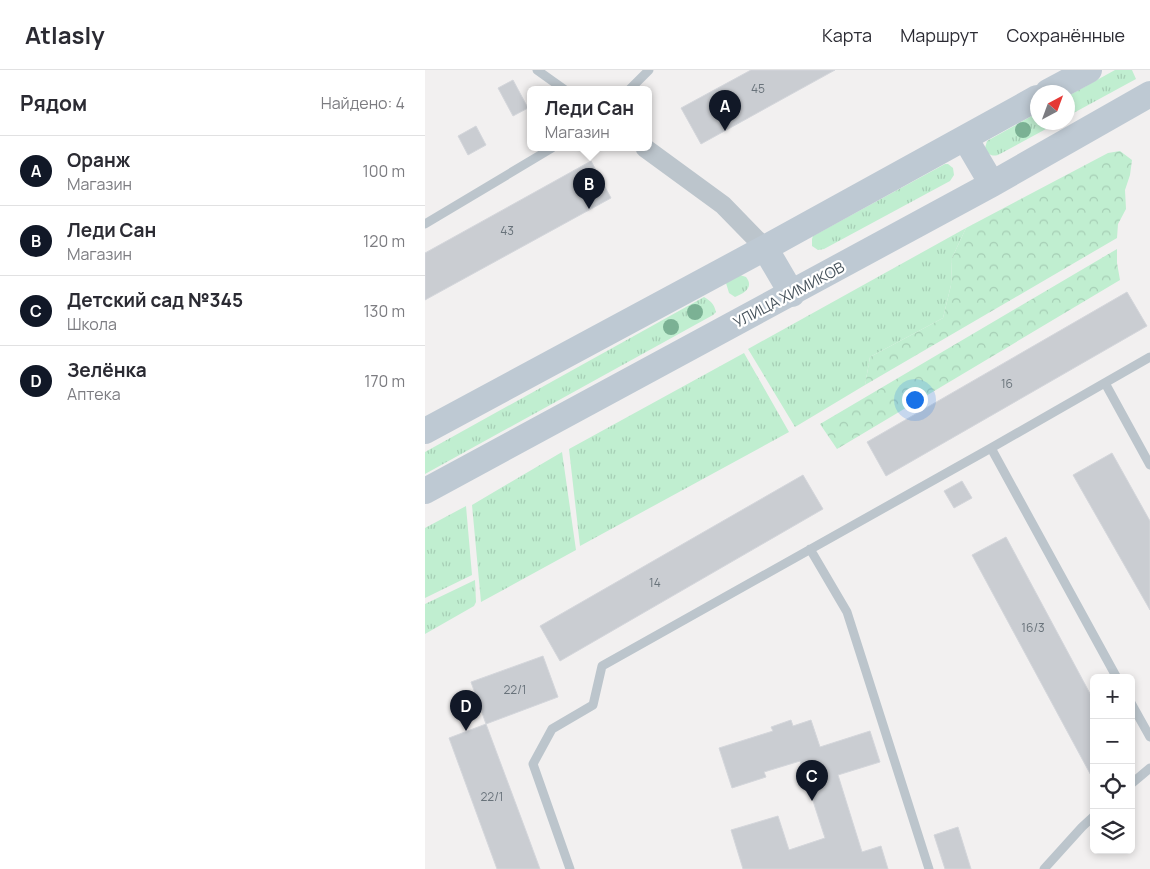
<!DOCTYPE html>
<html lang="ru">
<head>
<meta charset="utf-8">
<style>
	:root { --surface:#fff; --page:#f7f7f7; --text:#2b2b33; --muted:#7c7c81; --line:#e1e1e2; --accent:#111827 }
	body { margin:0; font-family:Manrope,sans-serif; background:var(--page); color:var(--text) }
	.controls { position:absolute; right:15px; bottom:15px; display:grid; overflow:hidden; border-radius:8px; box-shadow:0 2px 8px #0003 }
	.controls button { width:45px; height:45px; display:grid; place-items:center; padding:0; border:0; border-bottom:1px solid var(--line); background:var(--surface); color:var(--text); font:25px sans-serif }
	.compass { position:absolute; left:605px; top:15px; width:45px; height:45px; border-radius:50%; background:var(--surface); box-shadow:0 2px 8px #0003; rotate:41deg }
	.you { position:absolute; left:489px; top:329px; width:18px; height:18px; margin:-12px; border:4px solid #fff; border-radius:50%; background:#1a73e8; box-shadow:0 0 0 8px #1a73e833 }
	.badge { display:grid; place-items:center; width:32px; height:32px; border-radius:50%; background:var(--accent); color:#fff; font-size:16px; font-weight:700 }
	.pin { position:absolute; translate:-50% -41px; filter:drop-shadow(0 1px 2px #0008) }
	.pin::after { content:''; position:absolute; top:26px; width:18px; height:15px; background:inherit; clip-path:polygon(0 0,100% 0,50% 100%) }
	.popup { position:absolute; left:102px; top:16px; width:125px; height:65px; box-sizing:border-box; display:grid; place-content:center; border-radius:8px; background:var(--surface); filter:drop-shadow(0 1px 4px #0005); font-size:16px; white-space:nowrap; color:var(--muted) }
	.popup b { font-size:19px; color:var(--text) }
	.popup::after { content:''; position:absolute; left:50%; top:100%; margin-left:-10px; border:10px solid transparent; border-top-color:var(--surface) }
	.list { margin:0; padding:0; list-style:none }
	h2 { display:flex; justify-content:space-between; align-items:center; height:65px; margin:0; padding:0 20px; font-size:21px }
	h2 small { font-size:16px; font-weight:400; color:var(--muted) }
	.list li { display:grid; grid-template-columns:32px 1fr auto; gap:15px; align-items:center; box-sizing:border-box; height:70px; padding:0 20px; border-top:1px solid var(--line) }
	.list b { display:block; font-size:19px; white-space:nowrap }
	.list p { margin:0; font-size:16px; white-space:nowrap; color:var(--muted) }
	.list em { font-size:16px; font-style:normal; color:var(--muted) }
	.icon { flex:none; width:28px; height:28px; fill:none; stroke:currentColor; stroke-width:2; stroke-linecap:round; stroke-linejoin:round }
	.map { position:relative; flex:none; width:725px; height:799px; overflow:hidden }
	header { display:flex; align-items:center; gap:30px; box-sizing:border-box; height:70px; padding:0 25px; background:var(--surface); border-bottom:1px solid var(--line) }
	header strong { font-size:24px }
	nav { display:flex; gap:28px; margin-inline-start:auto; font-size:18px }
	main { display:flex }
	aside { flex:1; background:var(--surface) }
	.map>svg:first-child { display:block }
	.grass { fill:url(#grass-tufts) }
	.forest { fill:url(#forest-crowns) }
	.building { fill:#cacdd2; stroke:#d4d6db }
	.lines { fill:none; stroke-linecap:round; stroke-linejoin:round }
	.service { stroke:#bcc5cc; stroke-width:9 }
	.minor { stroke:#bcc5cc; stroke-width:19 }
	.secondary { stroke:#bec9d3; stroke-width:26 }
	.tree { fill:#7bb194 }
	.labels { text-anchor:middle; stroke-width:4.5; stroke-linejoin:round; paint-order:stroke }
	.number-label { font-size:12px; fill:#68727a }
	.street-label { font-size:15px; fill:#48545d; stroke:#fff }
</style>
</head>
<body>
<header>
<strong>Atlasly</strong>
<nav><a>Карта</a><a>Маршрут</a><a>Сохранённые</a></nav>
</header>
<main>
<aside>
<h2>Рядом<small>Найдено: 4</small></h2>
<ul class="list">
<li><span class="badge">A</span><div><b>Оранж</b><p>Магазин</p></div><em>100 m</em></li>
<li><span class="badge">B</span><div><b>Леди Сан</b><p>Магазин</p></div><em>120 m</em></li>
<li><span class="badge">C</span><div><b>Детский сад №345</b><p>Школа</p></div><em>130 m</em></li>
<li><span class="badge">D</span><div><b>Зелёнка</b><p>Аптека</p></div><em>170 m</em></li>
</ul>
</aside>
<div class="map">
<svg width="725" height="799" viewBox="0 0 725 799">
	<defs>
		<pattern id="grass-tufts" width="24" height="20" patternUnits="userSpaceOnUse" patternTransform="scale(1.25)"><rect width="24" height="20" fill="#c0eed0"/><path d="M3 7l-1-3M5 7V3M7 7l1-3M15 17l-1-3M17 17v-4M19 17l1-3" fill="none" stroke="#a6ceb5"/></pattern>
		<pattern id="forest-crowns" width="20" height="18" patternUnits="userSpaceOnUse" patternTransform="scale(1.25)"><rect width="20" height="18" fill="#c0eed0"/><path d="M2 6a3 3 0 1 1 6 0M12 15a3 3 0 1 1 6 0" fill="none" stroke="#a6ceb5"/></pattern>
	</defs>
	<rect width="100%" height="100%" fill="#f2f0f0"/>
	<path class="grass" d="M690,0H707L711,9L643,46V26Z
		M612,43V52L632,53L573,85C566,87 563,84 560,78L562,71Z
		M520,94H523L528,98L529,105L525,111L399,179L393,180L387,176V169L388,166Z
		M541,158L527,188L526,215L518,248L445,287L440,315L370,357L323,279Z
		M315,205L321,207C329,217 320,223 310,227L304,223L301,213Z
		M279,227C286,231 289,234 291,242L288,245L0,404V382Z
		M319,283L364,362L155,476L144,379Z
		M137,382L151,480L56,532L47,435Z
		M41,436L47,505L0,528V458Z
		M50,510L51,532L49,536L0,564V534Z"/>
	<path class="forest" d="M695,81L707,90L705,105L700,120L701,139L693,154L692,168L440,315L445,287L518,248L526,215L527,188L541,158L683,83Z
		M692,179V193L695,210L412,379L395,354Z"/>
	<path class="building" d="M326,0H410L276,74L256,38Z
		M88,10L103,38L88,46L73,18Z
		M51,56L61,75L43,85L33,66Z
		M166,91L186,128L0,230V183Z
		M702,222L722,256L461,406L442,372Z
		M687,383L725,451V540L648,405Z
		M378,405L398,439L135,591L115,556Z
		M537,411L547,428L529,438L519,421Z
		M581,467L669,631V711L547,485Z
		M118,586L133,627L61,654L46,612Z
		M366,650L368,656L386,650L395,677L445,661L455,692L413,705L437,782L456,776L463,799H318L306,760L353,746L364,780L400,768L375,691L339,702L341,707L307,718L294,678L348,661L346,657Z
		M61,654L101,761L115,799H72L24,668Z
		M533,757L546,799H520L509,765Z"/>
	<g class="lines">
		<path class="service" d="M112,0L140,20
			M204,20L224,0
			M0,154L127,78
			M680,313L725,395
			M566,378L692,608
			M385,479L422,542L504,799
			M706,633L725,667
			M706,714L725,698
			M145,799L108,694L127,659L168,635L177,596L566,378L725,287
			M619,799L657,757L669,746"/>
		<path class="minor" d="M220,78L298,135L340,178"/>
		<path class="secondary" d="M623,22L664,0
			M540,68L567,114
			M340,178L367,224
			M0,361L340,178L612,28
			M0,421L567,114L725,24"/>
	</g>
	<g class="tree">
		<circle cx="598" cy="60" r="8"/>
		<circle cx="270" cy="242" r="8"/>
		<circle cx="246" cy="257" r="8"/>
	</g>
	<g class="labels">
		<g class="number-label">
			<text x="333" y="23">45</text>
			<text x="82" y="165">43</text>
			<text x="582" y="318">16</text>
			<text x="230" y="517">14</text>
			<text x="608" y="562">16/3</text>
			<text x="90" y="624">22/1</text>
			<text x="67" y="731">22/1</text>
		</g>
		<g class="street-label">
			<text transform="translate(364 225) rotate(-28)" y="5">УЛИЦА ХИМИКОВ</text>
		</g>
	</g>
</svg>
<div class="controls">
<button>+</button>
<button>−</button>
<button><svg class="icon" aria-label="locate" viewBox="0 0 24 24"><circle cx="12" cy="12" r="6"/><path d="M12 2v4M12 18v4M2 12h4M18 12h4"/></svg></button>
<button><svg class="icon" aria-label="layers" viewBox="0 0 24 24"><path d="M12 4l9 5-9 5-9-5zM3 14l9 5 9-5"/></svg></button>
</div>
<svg class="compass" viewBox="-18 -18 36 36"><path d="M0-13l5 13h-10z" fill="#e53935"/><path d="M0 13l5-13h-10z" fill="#7c7c81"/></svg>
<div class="you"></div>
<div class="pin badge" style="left:300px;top:61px">A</div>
<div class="pin badge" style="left:164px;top:139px">B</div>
<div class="popup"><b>Леди Сан</b>Магазин</div>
<div class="pin badge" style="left:387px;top:731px">C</div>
<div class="pin badge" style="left:41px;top:661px">D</div>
</div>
</main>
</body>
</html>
